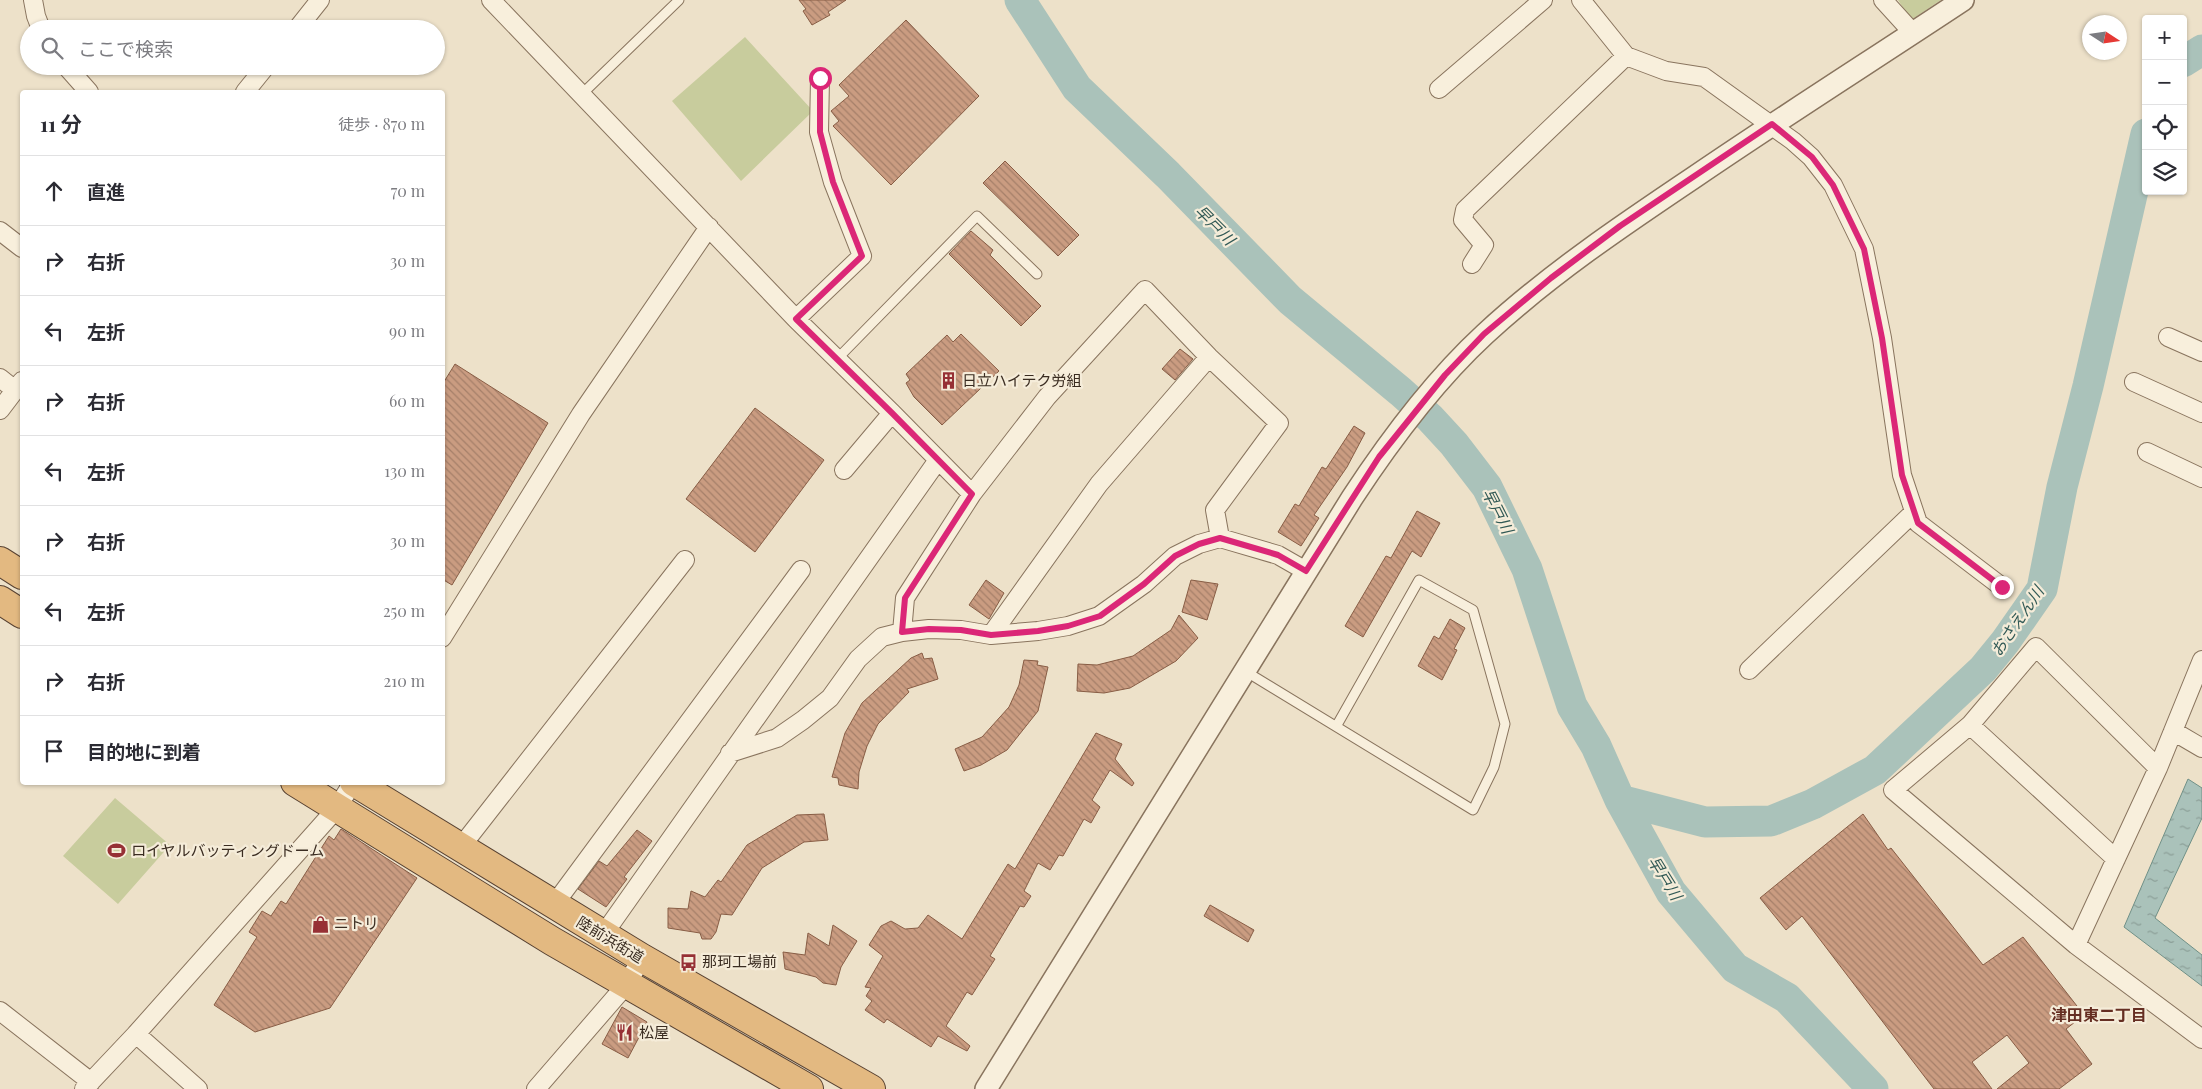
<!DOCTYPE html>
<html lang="ja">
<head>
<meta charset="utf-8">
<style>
	:root { --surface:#fff; --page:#f7f7f7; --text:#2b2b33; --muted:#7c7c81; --line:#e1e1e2 }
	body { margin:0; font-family:"Playfair Display","Noto Sans JP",serif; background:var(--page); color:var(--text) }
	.controls { position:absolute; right:15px; top:15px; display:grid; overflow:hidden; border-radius:5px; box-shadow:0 1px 4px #0004 }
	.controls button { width:45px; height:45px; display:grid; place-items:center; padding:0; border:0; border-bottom:1px solid var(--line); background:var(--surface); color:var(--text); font:25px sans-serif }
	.compass { position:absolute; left:2082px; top:15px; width:45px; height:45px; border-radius:50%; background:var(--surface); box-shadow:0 1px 4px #0004; rotate:102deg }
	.stop { position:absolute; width:15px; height:15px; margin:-11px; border:4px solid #db2777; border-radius:50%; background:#fff }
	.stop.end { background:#db2777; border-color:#fff; box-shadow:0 1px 5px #0008 }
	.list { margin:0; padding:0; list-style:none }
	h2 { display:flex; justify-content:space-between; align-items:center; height:65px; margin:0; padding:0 20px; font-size:21px }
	h2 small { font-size:16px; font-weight:400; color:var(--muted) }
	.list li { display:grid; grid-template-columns:32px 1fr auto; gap:15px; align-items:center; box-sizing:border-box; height:70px; padding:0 20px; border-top:1px solid var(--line) }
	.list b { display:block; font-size:19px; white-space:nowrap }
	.list em { font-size:16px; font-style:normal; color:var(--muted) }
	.icon { flex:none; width:28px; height:28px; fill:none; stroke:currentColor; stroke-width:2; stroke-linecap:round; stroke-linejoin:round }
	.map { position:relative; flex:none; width:2202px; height:1089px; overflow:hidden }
	.search { position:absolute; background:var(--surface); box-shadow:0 1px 4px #0004; left:20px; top:20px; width:425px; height:55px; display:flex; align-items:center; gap:12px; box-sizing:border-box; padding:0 18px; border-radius:28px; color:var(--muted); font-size:19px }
	.panel { position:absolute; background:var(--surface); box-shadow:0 1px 4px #0004; left:20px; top:90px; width:425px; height:695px; border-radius:5px }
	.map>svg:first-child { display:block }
	.green { fill:#c8cc9d }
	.water { fill:url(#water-ripples); stroke:#709087 }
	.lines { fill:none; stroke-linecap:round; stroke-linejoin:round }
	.river { stroke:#aac2ba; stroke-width:31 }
	.building { fill:url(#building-back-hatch); stroke:#885d45 }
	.service-casing { stroke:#89745e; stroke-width:11 }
	.minor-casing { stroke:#89745e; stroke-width:20 }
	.tertiary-casing { stroke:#89745e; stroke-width:24 }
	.trunk-casing { stroke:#584232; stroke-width:30 }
	.service { stroke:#f8efdc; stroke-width:9 }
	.minor { stroke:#f8efdc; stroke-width:18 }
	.tertiary { stroke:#f8efdc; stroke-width:21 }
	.trunk { stroke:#e3b981; stroke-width:28 }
	.route { stroke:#db2777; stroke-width:6 }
	.labels { text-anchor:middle; stroke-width:4.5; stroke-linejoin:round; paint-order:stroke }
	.poi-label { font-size:15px; fill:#3a2c21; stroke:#f5ecd9; text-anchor:start }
	.street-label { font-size:15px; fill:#3a2c21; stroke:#f5ecd9 }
	.water-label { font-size:16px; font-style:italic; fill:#315955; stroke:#f5ecd9 }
	.neighbourhood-label { font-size:16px; font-weight:bold; fill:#652e22; stroke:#f5ecd9 }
</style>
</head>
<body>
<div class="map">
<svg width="2202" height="1089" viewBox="0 0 2202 1089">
	<defs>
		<pattern id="water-ripples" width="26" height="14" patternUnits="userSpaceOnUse" patternTransform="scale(1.25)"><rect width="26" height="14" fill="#aac2ba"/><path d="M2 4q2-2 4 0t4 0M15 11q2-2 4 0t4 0" fill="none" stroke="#8b9e97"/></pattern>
		<pattern id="building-back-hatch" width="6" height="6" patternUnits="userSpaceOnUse" patternTransform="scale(1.25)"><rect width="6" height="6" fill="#ca9c81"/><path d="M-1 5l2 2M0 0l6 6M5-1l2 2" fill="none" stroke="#a57f69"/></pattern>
	</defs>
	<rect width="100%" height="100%" fill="#ede1c9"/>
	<path class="green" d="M1898,0H1941L1911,20Z
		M745,37L813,111L741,181L672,101Z
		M115,798L170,845L118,904L63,856Z"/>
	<path class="water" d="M2188,779L2202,788V818L2155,918L2202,955V986L2124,927Z"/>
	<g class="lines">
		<path class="river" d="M1020,0L1077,88L1168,175L1290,300L1401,392L1430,418L1454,444L1487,487L1527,569L1572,706L1596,746L1620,800L1671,892L1735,968L1787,998L1873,1089
			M2183,62L2202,50
			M1620,800L1705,822L1771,821L1813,804L1875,770L1983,669L2005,642L2042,589L2062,487L2088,386L2146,134"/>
	</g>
	<path class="building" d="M799,0H846L828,12L830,15L812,25L803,11L806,9Z
		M906,20L979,96L891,185L833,126L839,121L831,111L849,96L839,85Z
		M1005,161L1079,235L1058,256L983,183Z
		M971,231L993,250L990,255L1041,306L1021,326L949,254Z
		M961,334L999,371L942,425L914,397L906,383L910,380L906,374L947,335L953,342Z
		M1180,349L1193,359L1175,380L1162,369Z
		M455,364L548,423L452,585L442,579V385Z
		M755,408L824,460L755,552L686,499Z
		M1354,426L1365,433L1347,467L1314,515L1319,518L1301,546L1278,532L1295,504L1299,506L1322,467L1326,469Z
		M1417,511L1440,523L1421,557L1412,551L1363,637L1345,626L1386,556L1391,558Z
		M986,580L1004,593L989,619L969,605Z
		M1191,580L1218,584L1207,620L1182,612Z
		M1179,615L1198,638L1176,661L1130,688L1104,693L1077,691L1078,664L1097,665L1133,656L1171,630Z
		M1450,619L1465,628L1454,649L1457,650L1442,680L1418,666L1434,636L1439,639Z
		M922,653L924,659L932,658L938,679L907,689L909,692L878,724L867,746L859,772L858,789L839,785L838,778L832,777L845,733L862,703L911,658Z
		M1024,660L1038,661L1037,665L1048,667L1038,711L1007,750L981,765L964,771L955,749L982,737L1009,707L1019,685Z
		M1096,733L1122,744L1115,759L1134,783L1132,786L1110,770L1092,800L1100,807L1091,823L1084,819L1063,856L1059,855L1050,870L1038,863L1024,891L1031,896L1024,907L1020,906L990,956L995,959L972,995L967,992L946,1026L970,1046L967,1051L938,1036L931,1047L887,1019L884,1023L865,1010L872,1001L866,996L871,988L865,987L883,956L869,945L881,926L891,921L905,929L918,928L928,915L962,939L1008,864L1015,869Z
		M824,814L828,840L804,842L762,868L732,915L721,914L716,932L711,939H702L700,933L668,928V908L688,909L691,891L705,897L718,880L721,882L747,845L797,815Z
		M1863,814L1888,850L1891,848L1983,965L2023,937L2084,1015L2066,1029L2092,1064L2059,1089H1997L2029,1063L2007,1035L1972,1062L1992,1089H1934L1802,916L1786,930L1760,898Z
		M341,829L417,878L330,1008L255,1032L214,1005L257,937L249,932L262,911L271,916L281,901L286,904L329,836L334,840Z
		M637,830L652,841L624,877L627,879L606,907L578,889L599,861L607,866Z
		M1210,905L1254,930L1248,942L1204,916Z
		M833,925L857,941L841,967L836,985L823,983L816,977L785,969L783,952L805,955L808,933L829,946Z
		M622,1007L647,1022L628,1058L602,1044Z"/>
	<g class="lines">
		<defs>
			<path id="service" d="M581,95L679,0
				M837,359L977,216L1037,274
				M1245,671L1473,810L1494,767L1505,724L1473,610L1419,580L1337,725"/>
			<path id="minor" d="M33,0L36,16L41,29
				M491,0L796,319L892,413L972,494
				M1581,0L1626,56L1666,71L1704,77L1793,141L1811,157L1833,185L1864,249L1882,338L1902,475L1918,523L2002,587
				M1883,0L1913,33
				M297,29L320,0
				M66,66L89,92
				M1439,89L1543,0
				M245,92L266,66
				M0,231L22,248
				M1472,264L1484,245L1463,220L1465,210L1626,56
				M796,319L862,256L833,182L819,132L820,78
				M2168,337L2202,352
				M0,378L15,390
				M2134,382L2202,413
				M0,410L22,381
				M2147,452L2202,478
				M844,470L892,413
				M902,632L905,598L972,494L1047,397L1145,290L1209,357L1279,423L1215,510L1220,538
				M991,635L1099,484L1209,357
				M442,638L581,414L709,227
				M1749,670L1914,512
				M1970,725L2116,859
				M2173,731L2202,748
				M730,753L777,738L803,720L830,698L858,659L882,637L902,632L929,629L961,630L991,635L1038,631L1068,626L1099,616L1144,584L1175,556L1199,544L1220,538L1278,555L1306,571
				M2158,768L2036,647L1970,725L1893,790L2076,945L2202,1039
				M460,848L685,560
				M553,906L801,570
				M603,935L938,460
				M2076,945L2158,768L2202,660
				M0,1011L91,1082
				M136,1034L198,1089
				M84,1089L136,1034L337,808L353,782
				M536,1089L626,985L642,958"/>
			<path id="tertiary" d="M986,1089L1352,498C1390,440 1434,381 1485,334C1550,274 1623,225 1696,176C1784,116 1874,59 1963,0"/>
			<path id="trunk" d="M0,561L22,575
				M0,600L22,614
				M295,782L552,941L809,1089
				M354,782L642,958L871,1089"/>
		</defs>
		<use href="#service" class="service-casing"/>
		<use href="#minor" class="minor-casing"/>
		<use href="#tertiary" class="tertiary-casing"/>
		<use href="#trunk" class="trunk-casing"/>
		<use href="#service" class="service"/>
		<use href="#minor" class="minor"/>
		<use href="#tertiary" class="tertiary"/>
		<use href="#trunk" class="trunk"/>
	</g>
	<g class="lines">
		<path class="route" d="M820,78V132L833,182L862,256L796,319L892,413L972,494L905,598L902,632L929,629L961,630L991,635L1038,631L1068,626L1100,616L1144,584L1175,556L1199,544L1220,538L1278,555L1306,571L1379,457L1445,375L1484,334L1551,278L1620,226L1772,124L1812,157L1833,185L1864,249L1882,338L1902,475L1918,523L2002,587"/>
	</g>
	<defs>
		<symbol id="building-bare" viewBox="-9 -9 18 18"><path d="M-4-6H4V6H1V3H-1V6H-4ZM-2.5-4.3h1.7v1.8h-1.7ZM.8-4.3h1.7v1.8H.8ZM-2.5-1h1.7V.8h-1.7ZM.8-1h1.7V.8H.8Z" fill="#963035" stroke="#f5ecd9" stroke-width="2.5" paint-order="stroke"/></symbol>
		<symbol id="stadium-bare" viewBox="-9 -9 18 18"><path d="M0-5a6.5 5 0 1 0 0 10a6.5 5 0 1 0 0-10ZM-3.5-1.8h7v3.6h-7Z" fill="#963035" stroke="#f5ecd9" stroke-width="2.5" paint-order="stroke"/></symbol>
		<symbol id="shop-bare" viewBox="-9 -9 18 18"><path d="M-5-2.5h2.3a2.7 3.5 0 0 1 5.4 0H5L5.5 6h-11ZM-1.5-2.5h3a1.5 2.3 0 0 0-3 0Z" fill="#963035" stroke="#f5ecd9" stroke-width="2.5" paint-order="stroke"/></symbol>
		<symbol id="bus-bare" viewBox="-9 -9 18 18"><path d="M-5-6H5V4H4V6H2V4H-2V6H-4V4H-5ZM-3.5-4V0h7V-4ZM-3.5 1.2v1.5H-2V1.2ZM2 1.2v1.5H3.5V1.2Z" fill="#963035" stroke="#f5ecd9" stroke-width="2.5" paint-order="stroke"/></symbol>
		<symbol id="restaurant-bare" viewBox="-9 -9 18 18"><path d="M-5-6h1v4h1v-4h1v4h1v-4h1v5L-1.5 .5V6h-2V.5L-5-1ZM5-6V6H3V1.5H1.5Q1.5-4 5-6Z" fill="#963035" stroke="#f5ecd9" stroke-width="2.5" paint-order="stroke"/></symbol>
	</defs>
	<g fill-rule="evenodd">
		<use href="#building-bare" x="936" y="368" width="25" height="25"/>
		<use href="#stadium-bare" x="104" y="838" width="25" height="25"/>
		<use href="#shop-bare" x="308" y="912" width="25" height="25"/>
		<use href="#bus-bare" x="676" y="950" width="25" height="25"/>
		<use href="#restaurant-bare" x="612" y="1020" width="25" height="25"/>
	</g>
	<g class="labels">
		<g class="poi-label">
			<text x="962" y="386">日立ハイテク労組</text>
			<text x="131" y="856">ロイヤルバッティングドーム</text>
			<text x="334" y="929">ニトリ</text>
			<text x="702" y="967">那珂工場前</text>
			<text x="639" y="1038">松屋</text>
		</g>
		<g class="street-label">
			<text transform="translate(610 940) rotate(31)" y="5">陸前浜街道</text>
		</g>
		<g class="water-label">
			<text transform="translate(1215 225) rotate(45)" y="6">早戸川</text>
			<text transform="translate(1498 511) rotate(63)" y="6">早戸川</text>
			<text transform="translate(2017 621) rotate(-56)" y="6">おさえん川</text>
			<text transform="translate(1665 878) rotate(58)" y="6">早戸川</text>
		</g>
		<g class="neighbourhood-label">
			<text x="2099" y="1021">津田東二丁目</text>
		</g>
	</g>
</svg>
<div class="controls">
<button>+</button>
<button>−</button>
<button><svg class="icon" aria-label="locate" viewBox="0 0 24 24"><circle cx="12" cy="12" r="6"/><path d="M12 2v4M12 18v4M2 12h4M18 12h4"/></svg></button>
<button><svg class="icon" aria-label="layers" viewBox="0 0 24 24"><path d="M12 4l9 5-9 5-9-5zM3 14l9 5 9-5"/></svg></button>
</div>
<svg class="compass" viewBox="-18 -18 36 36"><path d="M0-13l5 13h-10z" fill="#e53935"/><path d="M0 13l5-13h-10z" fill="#7c7c81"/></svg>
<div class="stop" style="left:820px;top:78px"></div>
<div class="stop end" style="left:2002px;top:587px"></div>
<div class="search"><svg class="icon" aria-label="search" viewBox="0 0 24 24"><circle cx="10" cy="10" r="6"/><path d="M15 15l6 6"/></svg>ここで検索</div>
<section class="panel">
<h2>11 分<small>徒歩 · 870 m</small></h2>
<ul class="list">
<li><svg class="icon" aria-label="ahead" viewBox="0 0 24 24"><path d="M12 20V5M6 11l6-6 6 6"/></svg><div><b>直進</b></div><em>70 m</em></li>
<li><svg class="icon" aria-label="right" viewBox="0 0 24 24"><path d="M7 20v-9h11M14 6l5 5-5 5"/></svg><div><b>右折</b></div><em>30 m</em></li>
<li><svg class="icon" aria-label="left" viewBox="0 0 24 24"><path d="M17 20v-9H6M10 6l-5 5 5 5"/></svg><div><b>左折</b></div><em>90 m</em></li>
<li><svg class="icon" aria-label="right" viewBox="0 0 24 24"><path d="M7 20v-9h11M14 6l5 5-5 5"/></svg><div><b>右折</b></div><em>60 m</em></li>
<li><svg class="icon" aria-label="left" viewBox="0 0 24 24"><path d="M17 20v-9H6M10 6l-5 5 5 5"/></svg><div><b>左折</b></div><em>130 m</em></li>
<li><svg class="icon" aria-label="right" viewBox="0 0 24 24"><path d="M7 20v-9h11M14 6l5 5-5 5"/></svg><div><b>右折</b></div><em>30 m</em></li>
<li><svg class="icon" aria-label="left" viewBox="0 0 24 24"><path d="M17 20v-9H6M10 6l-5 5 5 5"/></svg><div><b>左折</b></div><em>250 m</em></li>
<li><svg class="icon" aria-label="right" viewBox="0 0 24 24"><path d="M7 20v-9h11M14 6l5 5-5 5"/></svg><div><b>右折</b></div><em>210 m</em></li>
<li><svg class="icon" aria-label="arrive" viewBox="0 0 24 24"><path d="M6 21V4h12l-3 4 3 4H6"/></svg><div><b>目的地に到着</b></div></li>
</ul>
</section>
</div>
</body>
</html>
